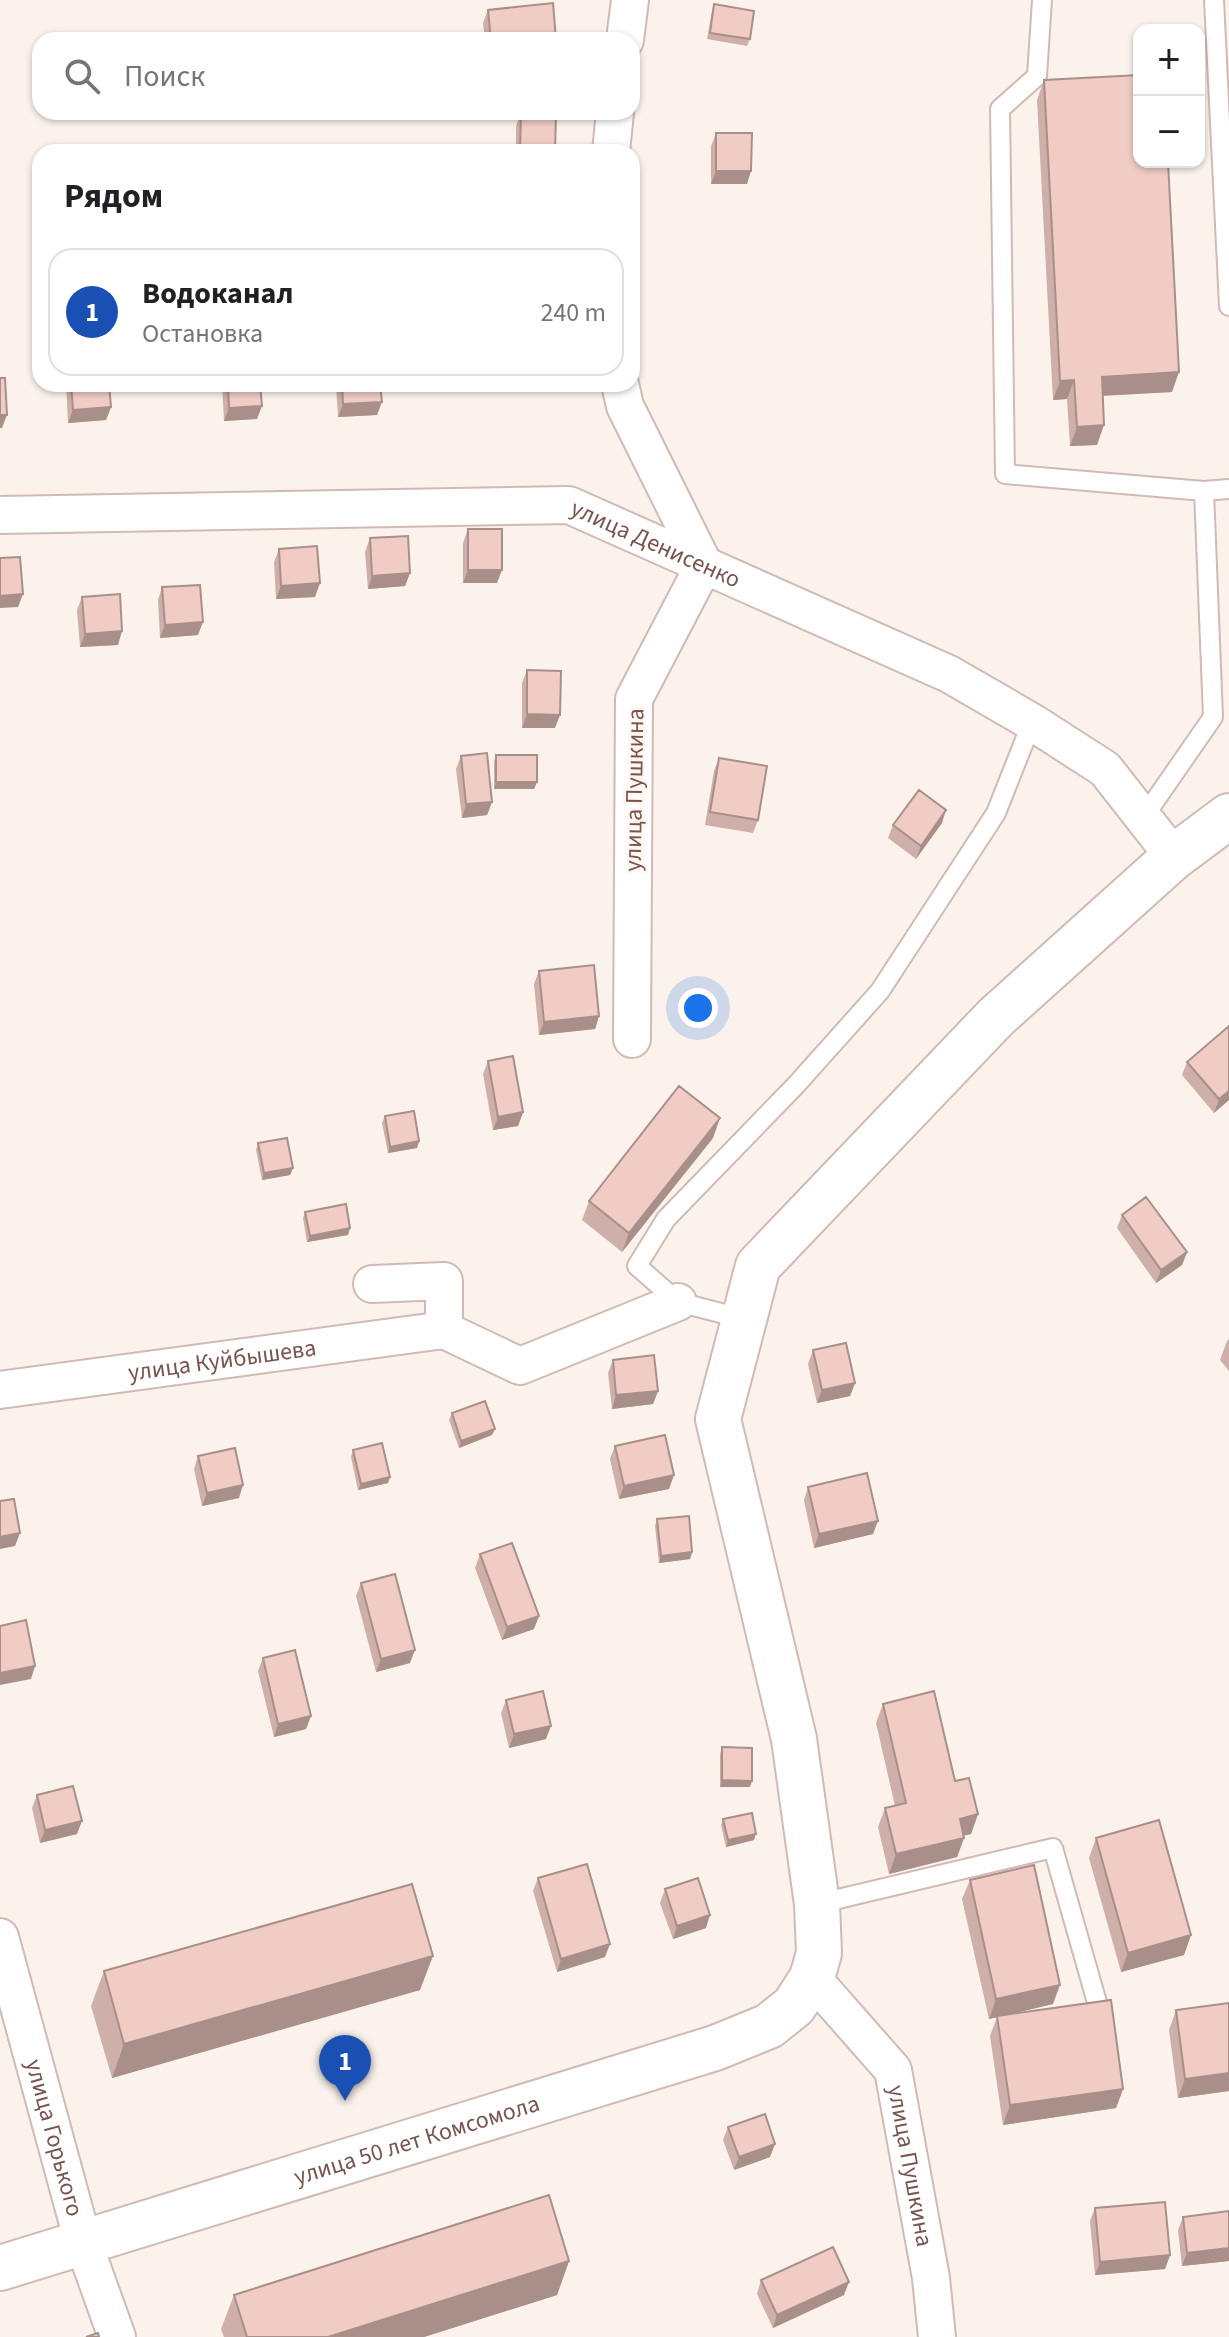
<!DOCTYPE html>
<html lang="ru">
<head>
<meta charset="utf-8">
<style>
	:root { --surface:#fff; --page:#f6f6f6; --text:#202124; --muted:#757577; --line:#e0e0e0; --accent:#b45309 }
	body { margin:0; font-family:"Source Sans 3",sans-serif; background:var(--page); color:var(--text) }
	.controls { position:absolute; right:24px; top:24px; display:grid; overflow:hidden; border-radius:16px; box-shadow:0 2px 6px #0004 }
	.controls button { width:72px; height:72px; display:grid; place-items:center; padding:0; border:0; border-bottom:2px solid var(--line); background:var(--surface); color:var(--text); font:40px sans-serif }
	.you { position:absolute; left:698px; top:1008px; width:28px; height:28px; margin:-20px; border:6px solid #fff; border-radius:50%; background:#1a73e8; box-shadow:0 0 0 12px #1a73e833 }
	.badge { display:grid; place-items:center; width:52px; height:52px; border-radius:50%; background:var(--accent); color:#fff; font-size:26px; font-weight:700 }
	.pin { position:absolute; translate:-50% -66px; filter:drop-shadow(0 2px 4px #0008) }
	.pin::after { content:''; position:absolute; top:42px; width:28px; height:24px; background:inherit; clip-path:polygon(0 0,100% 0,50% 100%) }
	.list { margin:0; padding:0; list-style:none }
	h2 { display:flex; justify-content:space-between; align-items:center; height:104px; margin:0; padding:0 32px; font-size:34px }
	h2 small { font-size:26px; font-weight:400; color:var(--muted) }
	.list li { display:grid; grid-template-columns:52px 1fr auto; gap:24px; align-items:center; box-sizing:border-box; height:128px; margin:0 16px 16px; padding:0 16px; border:2px solid var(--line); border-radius:24px }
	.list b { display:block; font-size:30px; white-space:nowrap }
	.list p { margin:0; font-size:26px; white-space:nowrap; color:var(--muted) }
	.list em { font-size:26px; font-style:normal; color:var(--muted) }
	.icon { flex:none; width:44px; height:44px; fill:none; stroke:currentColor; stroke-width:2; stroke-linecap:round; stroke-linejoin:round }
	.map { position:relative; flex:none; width:1229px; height:2337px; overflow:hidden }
	.search { position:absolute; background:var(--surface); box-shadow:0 2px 6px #0004; left:32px; top:32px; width:608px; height:88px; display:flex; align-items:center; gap:20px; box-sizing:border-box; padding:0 28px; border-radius:24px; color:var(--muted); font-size:30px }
	.panel { position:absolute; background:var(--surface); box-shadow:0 2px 6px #0004; left:32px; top:144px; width:608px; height:248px; border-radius:24px }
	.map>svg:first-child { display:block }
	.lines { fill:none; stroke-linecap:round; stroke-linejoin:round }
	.service-casing { stroke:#d1bab4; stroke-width:22 }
	.minor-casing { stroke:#d1bab4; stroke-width:40 }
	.tertiary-casing { stroke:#d1bab4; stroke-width:48 }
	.service { stroke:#fff; stroke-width:18 }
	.minor { stroke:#fff; stroke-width:36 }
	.tertiary { stroke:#fff; stroke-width:44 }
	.wall { fill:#ceafa9 }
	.shaded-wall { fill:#a88f8a }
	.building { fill:#f0ccc5; stroke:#a88f8a; stroke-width:2 }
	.labels { text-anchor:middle; stroke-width:6; stroke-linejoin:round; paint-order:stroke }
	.street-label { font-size:24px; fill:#77544f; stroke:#fef7f2 }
</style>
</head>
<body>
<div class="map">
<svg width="1229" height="2337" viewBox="0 0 1229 2337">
	<rect width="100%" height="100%" fill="#fcf2ec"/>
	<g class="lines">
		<defs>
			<path id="service" d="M1042,0L1037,76L1000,109L1005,474L1204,491L1229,489
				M1214,0L1229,306
				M1143,818L1213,717L1204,491
				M744,1319L678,1302L637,1266L666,1219L796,1085L880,991L996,813L1032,722
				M817,1904L1053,1848L1098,2006"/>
			<g id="minor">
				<path d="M625,40L630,0"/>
				<path d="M611,152L615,112"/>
				<path d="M620,384L625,406L704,565L634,699L632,1039"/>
				<path id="s1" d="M0,515L569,505L949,674L1032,722L1105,769L1174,857"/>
				<path d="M372,1284L444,1281V1330L520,1366L678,1302"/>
				<path id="s2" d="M0,1390L444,1330"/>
				<path id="s3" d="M0,1937L83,2242L117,2337"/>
				<path id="s4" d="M812,1978L893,2070L931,2278L937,2337"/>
			</g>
			<g id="tertiary">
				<path id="s5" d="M0,2268L715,2048L769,2026L794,2006L812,1978L819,1953L817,1904L794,1739L718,1419L758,1266L996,1017L1174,857L1229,816"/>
			</g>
		</defs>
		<use href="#service" class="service-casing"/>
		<use href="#minor" class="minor-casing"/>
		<use href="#tertiary" class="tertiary-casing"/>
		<use href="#service" class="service"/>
		<use href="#minor" class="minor"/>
		<use href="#tertiary" class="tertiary"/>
	</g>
	<path class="wall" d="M714,4L750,39L747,46L707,39L712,11Z
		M488,10L556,40H485L483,23Z
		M1044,80L1172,392L1103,396L1097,445L1070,446L1067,399L1053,400L1037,100Z
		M521,113L555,152H516V126Z
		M716,133L747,184H711V146Z
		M66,384H109L111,407L106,420L68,423Z
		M222,384H260L257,419L224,421Z
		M336,384H380L377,415L338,417Z
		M468,529L497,583H463V543Z
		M370,538L410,573L405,586L368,589L365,552Z
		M279,549L315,597L276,599L274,562Z
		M162,587L198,635L160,638L158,600Z
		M82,597L118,645L80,647L77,610Z
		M527,670L555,728H522V683Z
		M496,755L537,782L534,789H494V761Z
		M461,756L492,802L487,815L462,818L456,769Z
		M719,758L758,820L753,833L705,825L714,771Z
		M942,823L916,859L888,838L893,825Z
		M539,971L599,1016L595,1029L539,1035L534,984Z
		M488,1061L523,1112L518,1126L493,1130L483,1074Z
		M1187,1062L1229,1100L1214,1113L1182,1075Z
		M385,1116L419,1141L417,1148L388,1153L382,1123Z
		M713,1138L622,1252L582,1220L589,1201Z
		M258,1143L293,1168L290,1175L262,1180L256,1150Z
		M305,1212L350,1228L348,1235L307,1242L303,1218Z
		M1122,1215L1187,1252L1182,1265L1156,1283L1117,1228Z
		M1229,1339V1371L1220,1360L1227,1341Z
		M813,1350L855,1383L850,1396L817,1403L808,1364Z
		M613,1360L658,1391L653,1404L612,1409L608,1373Z
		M452,1413L492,1435L459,1448L449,1420Z
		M615,1446L669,1489L619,1499L610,1459Z
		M353,1450L390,1477L388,1483L358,1490L351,1457Z
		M198,1456L239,1498L202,1506L194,1469Z
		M808,1487L873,1534L814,1548L804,1500Z
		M657,1519L692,1552L690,1559L659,1563L655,1526Z
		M480,1554L534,1629L502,1640L475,1568Z
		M361,1583L410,1663L376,1672L356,1596Z
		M263,1658L311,1716L306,1729L274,1737L258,1671Z
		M506,1700L546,1739L509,1748L501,1713Z
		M883,1704L955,1781L978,1814L971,1834L964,1835V1838L957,1857L889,1874L878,1827L885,1808L895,1806L876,1723Z
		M722,1747L750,1787H720V1754Z
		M37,1795L77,1834L40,1843L32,1808Z
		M723,1819L754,1840L726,1847L721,1825Z
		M1096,1838L1191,1935L1184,1955L1121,1972L1089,1858Z
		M538,1878L605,1957L557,1972L533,1891Z
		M970,1880L1053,2004L1002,2016L1123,2089L1116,2108L1003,2125L990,2036L997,2017L989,2019L962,1899Z
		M665,1889L706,1928L673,1939L660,1903Z
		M104,1971L420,1990L112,2078L91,2006Z
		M1229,2003V2091L1178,2098L1169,2030L1176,2010Z
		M728,2127L770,2157L734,2170L723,2140Z
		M1095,2208L1170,2255L1165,2269L1095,2275L1090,2221Z
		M1183,2217L1229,2261L1182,2266L1178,2230Z
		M569,2261L557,2295L424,2337H224L221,2329L234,2295Z
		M761,2280L844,2295L773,2328L757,2294Z"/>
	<path class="shaded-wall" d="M716,171H751L747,184H711Z
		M1179,372L1172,392L1095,396L1102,377Z
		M1074,380L1067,399L1053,400L1060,381Z
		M382,402L377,415L338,417L343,404Z
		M262,406L257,419L224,421L229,408Z
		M111,407L106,420L68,423L73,410Z
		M0,415H7L2,428H0Z
		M1104,425L1097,445L1070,446L1077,427Z
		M468,570H502L497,583H463Z
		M410,573L405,586L368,589L372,576Z
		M320,583L315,597L276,599L281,586Z
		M23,594L18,607L0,608V596Z
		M203,622L198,635L160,638L165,625Z
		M122,631L118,645L80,647L85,634Z
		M527,714L560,715L555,728H522Z
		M496,782H537L534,789H494Z
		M492,802L487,815L462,818L466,804Z
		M946,810L942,823L916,859L921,846Z
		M599,1016L595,1029L539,1035L544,1022Z
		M1229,1091V1100L1214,1113L1219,1099Z
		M523,1112L518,1126L493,1130L498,1117Z
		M720,1118L713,1138L622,1252L629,1233Z
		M419,1141L417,1148L388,1153L390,1147Z
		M293,1168L290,1175L262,1180L264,1173Z
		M350,1228L348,1235L307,1242L310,1236Z
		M1187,1252L1182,1265L1156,1283L1161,1270Z
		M855,1383L850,1396L817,1403L822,1390Z
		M658,1391L653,1404L612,1409L616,1395Z
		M495,1429L492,1435L459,1448L461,1441Z
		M674,1475L669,1489L619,1499L624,1486Z
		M390,1477L388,1483L358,1490L361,1484Z
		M243,1485L239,1498L202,1506L207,1493Z
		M878,1521L873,1534L814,1548L819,1534Z
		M20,1533L15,1546L0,1549V1537Z
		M692,1552L690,1559L659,1563L661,1556Z
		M539,1616L534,1629L502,1640L507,1627Z
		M415,1650L410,1663L376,1672L381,1659Z
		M35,1666L31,1679L0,1685V1673Z
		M311,1716L306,1729L274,1737L278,1724Z
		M551,1726L546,1739L509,1748L514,1734Z
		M722,1780L752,1781L750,1787H720Z
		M978,1814L971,1834L953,1838L960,1819Z
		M82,1821L77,1834L40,1843L45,1830Z
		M756,1834L754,1840L726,1847L728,1840Z
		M964,1838L957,1857L889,1874L896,1854Z
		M710,1915L706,1928L673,1939L677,1926Z
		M1191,1935L1184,1955L1121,1972L1128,1953Z
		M610,1944L605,1957L557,1972L561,1959Z
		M433,1956L420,1990L112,2078L124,2044Z
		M1060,1985L1053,2004L989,2019L996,1999Z
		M1229,2073V2091L1178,2098L1185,2079Z
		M1123,2089L1116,2108L1003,2125L1010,2105Z
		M775,2144L770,2157L734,2170L739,2157Z
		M1229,2248V2261L1182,2266L1187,2253Z
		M1170,2255L1165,2269L1095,2275L1100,2262Z
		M569,2261L557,2295L424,2337H328Z
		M849,2282L844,2295L773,2328L777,2315Z"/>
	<path class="building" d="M553,3L556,40H491L488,10Z
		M714,4L754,11L750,39L710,33Z
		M1139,75V162H1168L1179,372L1102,377L1104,425L1077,427L1074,380L1060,381L1044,80Z
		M521,113L556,114L555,152H520Z
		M716,133H752L751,171H716Z
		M0,378H5L7,415H0Z
		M71,384H109L111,407L73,410Z
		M228,384H260L262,406L229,408Z
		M342,384H380L382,402L343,404Z
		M468,529H502V570H468Z
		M408,536L410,573L372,576L370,538Z
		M317,546L320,583L281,586L279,549Z
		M20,557L23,594L0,596V558Z
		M200,585L203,622L165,625L162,587Z
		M120,594L122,631L85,634L82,597Z
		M527,670L561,671L560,715L527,714Z
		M487,753L492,802L466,804L461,756Z
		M496,755H537V782H496Z
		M719,758L767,766L758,820L710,812Z
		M919,790L946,810L921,846L893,825Z
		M594,965L599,1016L544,1022L539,971Z
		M1229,1026V1091L1219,1099L1187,1062Z
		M513,1056L523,1112L498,1117L488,1061Z
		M679,1086L720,1118L629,1233L589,1201Z
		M414,1111L419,1141L390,1147L385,1116Z
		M287,1138L293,1168L264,1173L258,1143Z
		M1146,1197L1187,1252L1161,1270L1122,1215Z
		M346,1204L350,1228L310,1236L305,1212Z
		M846,1343L855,1383L822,1390L813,1350Z
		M654,1355L658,1391L616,1395L613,1360Z
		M485,1401L495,1429L461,1441L452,1413Z
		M665,1435L674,1475L624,1486L615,1446Z
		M382,1443L390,1477L361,1484L353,1450Z
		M235,1448L243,1485L207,1493L198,1456Z
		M867,1473L878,1521L819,1534L808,1487Z
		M14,1499L20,1533L0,1537V1501Z
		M689,1516L692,1552L661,1556L657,1519Z
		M512,1543L539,1616L507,1627L480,1554Z
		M395,1574L415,1650L381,1659L361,1583Z
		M26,1620L35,1666L0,1673V1626Z
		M295,1650L311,1716L278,1724L263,1658Z
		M543,1691L551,1726L514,1734L506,1700Z
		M934,1691L955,1781L969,1778L978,1814L960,1819L964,1838L896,1854L885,1808L906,1803L883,1704Z
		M722,1747L752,1748V1781L722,1780Z
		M73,1786L82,1821L45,1830L37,1795Z
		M752,1813L756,1834L728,1840L723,1819Z
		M1159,1820L1191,1935L1128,1953L1096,1838Z
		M587,1864L610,1944L561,1959L538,1878Z
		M1034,1865L1060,1985L996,1999L970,1880Z
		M698,1878L710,1915L677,1926L665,1889Z
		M412,1884L433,1956L124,2044L104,1971Z
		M1111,2000L1123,2089L1010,2105L997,2016Z
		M1229,2003V2073L1185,2079L1176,2010Z
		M765,2114L775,2144L739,2157L728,2127Z
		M549,2195L569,2261L328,2337H247L234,2295Z
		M1165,2202L1170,2255L1100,2262L1095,2208Z
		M1229,2211V2248L1187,2253L1183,2217Z
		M833,2247L849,2282L777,2315L761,2280Z
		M98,2333L99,2337H86Z"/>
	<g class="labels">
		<g class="street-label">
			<text dy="8" stroke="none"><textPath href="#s1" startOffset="664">улица Денисенко</textPath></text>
			<text transform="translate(634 790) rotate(-89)" y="8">улица Пушкина</text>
			<text dy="8" stroke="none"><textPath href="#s2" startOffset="224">улица Куйбышева</textPath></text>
			<text dy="8" stroke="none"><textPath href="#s3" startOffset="208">улица Горького</textPath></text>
			<text dy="8" stroke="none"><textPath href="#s5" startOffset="436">улица 50 лет Комсомола</textPath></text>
			<text dy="8" stroke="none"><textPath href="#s4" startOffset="220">улица Пушкина</textPath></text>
		</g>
	</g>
</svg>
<div class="controls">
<button>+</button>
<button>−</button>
</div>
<div class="you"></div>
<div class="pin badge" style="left:345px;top:2101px;background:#1a4fb4">1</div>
<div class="search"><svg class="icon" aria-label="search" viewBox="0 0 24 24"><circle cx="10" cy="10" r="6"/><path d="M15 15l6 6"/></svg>Поиск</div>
<section class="panel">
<h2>Рядом<small></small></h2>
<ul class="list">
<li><span class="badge" style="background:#1a4fb4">1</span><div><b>Водоканал</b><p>Остановка</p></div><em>240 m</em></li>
</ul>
</section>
</div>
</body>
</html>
